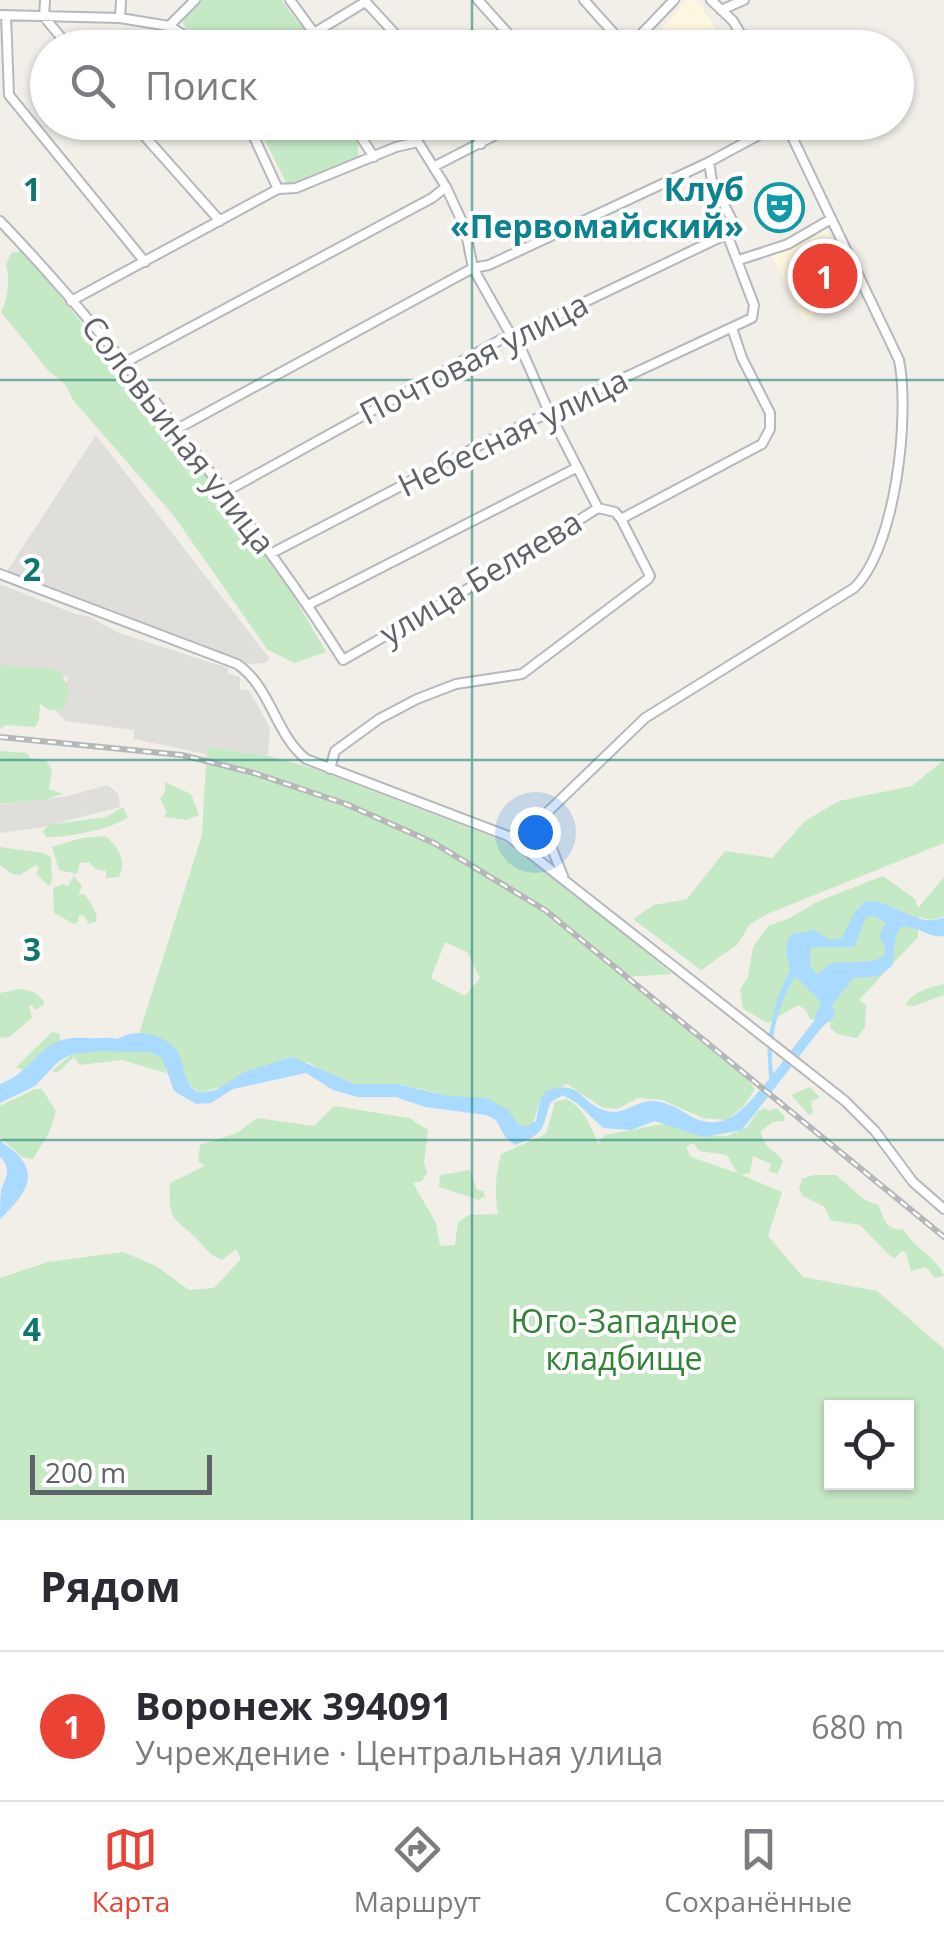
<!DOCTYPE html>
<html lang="ru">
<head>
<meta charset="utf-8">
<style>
	:root { --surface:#fff; --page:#f2f2f3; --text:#2b2b33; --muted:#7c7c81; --line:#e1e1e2; --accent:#ea4335 }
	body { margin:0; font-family:"Open Sans",sans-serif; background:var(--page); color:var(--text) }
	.controls { position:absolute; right:30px; bottom:30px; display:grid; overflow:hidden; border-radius:0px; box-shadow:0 2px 8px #0004 }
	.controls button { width:90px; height:90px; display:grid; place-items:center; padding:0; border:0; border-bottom:2px solid var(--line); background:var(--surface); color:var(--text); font:50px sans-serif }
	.scale { position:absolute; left:30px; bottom:25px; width:182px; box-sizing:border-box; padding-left:10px; border:5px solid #5f6368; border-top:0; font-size:28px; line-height:35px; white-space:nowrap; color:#5f6368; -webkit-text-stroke:8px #fff; paint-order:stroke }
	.you { position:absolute; left:535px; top:832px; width:35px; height:35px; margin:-25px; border:8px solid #fff; border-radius:50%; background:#1a73e8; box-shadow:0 0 0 15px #1a73e833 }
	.badge { display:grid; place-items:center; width:65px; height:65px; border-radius:50%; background:var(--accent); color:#fff; font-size:32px; font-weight:700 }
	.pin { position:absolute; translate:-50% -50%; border:5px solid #fff; box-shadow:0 2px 10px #0006 }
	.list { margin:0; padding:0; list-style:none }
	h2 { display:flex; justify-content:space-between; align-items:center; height:130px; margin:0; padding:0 40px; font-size:42px }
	h2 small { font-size:32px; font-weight:400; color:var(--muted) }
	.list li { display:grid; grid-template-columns:65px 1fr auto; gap:30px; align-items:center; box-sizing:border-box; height:150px; padding:0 40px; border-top:2px solid var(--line) }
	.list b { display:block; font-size:38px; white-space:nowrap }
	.list p { margin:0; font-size:32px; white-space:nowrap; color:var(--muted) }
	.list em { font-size:32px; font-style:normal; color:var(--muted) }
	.icon { flex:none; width:55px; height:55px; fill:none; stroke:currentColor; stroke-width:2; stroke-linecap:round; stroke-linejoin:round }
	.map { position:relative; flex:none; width:944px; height:1520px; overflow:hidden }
	.search { position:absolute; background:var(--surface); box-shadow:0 2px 8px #0004; left:30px; right:30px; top:30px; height:110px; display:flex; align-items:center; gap:25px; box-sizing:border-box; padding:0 35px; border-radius:55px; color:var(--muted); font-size:38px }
	.sheet { height:280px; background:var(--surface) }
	nav { display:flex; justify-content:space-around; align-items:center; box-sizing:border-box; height:140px; border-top:2px solid var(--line); background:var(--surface); font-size:28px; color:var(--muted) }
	nav a { display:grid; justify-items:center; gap:5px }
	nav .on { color:var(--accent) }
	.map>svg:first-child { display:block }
	.commercial { fill:#fef7e0 }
	.industrial { fill:#e0deda }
	.green { fill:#c5e8c5; fill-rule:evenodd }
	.water { fill:#aadaff; fill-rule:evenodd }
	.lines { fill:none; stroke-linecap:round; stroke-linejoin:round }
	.minor-casing { stroke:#b5b8bc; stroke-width:12 }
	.minor { stroke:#fff; stroke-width:8 }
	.rail-casing { stroke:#b6b7b8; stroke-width:6 }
	.rail { stroke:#fff; stroke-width:2.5; stroke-dasharray:8; stroke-linecap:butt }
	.grid { fill:none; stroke:#0f766e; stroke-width:2.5; stroke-opacity:0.55 }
	.labels { text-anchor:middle; stroke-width:8; stroke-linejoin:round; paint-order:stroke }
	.culture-label { font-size:32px; font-weight:bold; fill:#0d838f; stroke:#fff; text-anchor:end }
	.street-label { font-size:32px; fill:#5f6368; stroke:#fff }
	.park-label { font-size:32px; fill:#348238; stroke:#fff }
	.grid-label { font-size:32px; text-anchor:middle; font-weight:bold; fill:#0f766e; stroke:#fff; stroke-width:8; stroke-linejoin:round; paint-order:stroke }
</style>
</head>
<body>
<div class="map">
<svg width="944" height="1520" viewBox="0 0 944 1520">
	<rect width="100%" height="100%" fill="#f1efe8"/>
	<path class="commercial" d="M686,0H694L702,7L721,38L700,47H661L655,37Z
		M826,227L856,288L815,310L814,316L804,321L772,256Z"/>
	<path class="industrial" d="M96,435L270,659L265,663L246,664L7,571Z
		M0,584L75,614L88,616L119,633L228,668L227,673L240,677V690H249L270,728L268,756L208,747L206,754L134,739V730L65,721L47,701L48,681L67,682L68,677L0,666Z
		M108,785L118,794L120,807L43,827L0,833V805L67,796Z"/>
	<path class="green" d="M201,0H282C292,18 307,30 318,47H196L181,19Z
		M256,123H347L358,145L359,158L289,188Z
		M23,251L245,522L283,578L326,652L294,663L267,649L174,516L73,400C63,374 55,381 42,363C30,346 15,330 1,312C8,300 10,278 6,264L11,253Z
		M0,665L60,670L69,690L64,709L49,710L40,704L39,720L35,727L6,725L0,729Z
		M207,747L268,756L312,768L501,840L565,884L672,974L624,977L747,1079L755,1089L743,1107L726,1120L703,1118L662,1100L638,1098L617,1109L603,1108L567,1084L540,1100L533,1124L526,1127L434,1092L396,1084L359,1085L329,1074L308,1062L200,1093L186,1081L179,1055L139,1034L202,835ZM445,942L467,952L480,978L465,996L431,978Z
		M0,751L27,753L30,758L46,760L52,770L49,789L63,794L42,800L0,804Z
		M944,760V843L767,914L750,924L737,945L701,970L633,919L654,905L687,899L725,851L772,858L805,821L839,801L912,786Z
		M165,782L191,794L199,815L186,820L164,817L167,812L160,799L165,792Z
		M123,807L128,817C113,829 66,838 46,837L43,831L48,825L106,817Z
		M105,836C118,846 127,860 119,877L106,878V871L96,869L89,862L80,863L77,874L59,870L52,847L82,838Z
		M0,847L43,853L51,857L52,881L49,886L36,874L39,869L36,865L20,875L12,874L0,865Z
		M74,876L82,886L78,895L84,894C90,901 99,914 96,922L89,924L83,915L78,916L79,921L74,924L54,913L53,888L63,884L68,886Z
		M883,876L915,899L918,908L944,877V916L933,920L918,917V937L859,1000L866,1005L865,1027L857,1038L838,1034L831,1029L830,1022L810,1019L806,1010L798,1005L768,1023L743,1009L740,989L748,977L753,947L768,926L788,919L819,901Z
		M944,984V995L914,1006L905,1005C914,991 928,988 944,984Z
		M20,989L34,992L44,1001V1005L35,1010L32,1005L29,1006L32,1018L9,1037L0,1038V993Z
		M52,1032L60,1034L59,1044L25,1071L16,1067Z
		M105,1046L164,1054L166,1073L122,1060L80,1065L74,1057L57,1073L52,1071L73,1053Z
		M810,1087L820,1098L811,1101L813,1113L809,1115L791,1095Z
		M35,1089H42L56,1111L49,1133L33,1159L22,1157L0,1137V1106Z
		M566,1099C583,1107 592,1127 598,1144L605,1135L668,1123L698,1135L727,1136L747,1127L757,1112L764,1108L769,1111L777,1108L785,1117L784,1121L773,1122L761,1131C762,1147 775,1150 783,1161L777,1174L769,1171L771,1164L753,1156L750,1173L741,1175L782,1192L768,1236L803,1277L877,1291L944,1349V1520H0V1278L48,1262L123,1252L156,1266L189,1290L214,1288L241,1259L236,1249L222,1260C209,1255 206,1248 197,1239C173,1215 168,1222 170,1183L205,1166L198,1161L200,1145L237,1133L257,1118L314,1126L334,1106L409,1118L428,1130L424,1163L427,1173L422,1181L413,1183L436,1223L440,1246L455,1245L458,1222L469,1215L498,1214C494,1190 496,1176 501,1154L546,1134L555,1102ZM694,1143L699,1151L727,1155L737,1173L691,1157L686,1146ZM832,1408H906V1482H832Z
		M470,1170L477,1190L483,1191L485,1196L479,1200L439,1187L440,1175Z
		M813,1175H836L865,1200L878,1205C886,1221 884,1229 904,1230C915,1250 936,1256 944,1276L935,1278L926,1267L911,1271L906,1253L902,1251L895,1258L889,1255L860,1225L830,1220L825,1207L803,1196L799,1189L802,1179Z"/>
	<path class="water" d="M866,901C892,899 919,930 944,917V936C928,939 918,925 901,927L896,934L892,966L878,976L853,978L832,1005L835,1016L822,1027L742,1130L704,1137L655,1121L631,1130L603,1128L578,1104L563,1095L551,1102C541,1127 548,1133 515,1145L505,1137L496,1120L486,1115L425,1107L396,1097H358L333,1090L306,1073L233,1089L211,1103L196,1104L174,1091L162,1058L150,1052L95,1051L70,1055L59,1061L35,1086L0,1103V1084C40,1068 38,1034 87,1038C98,1039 106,1036 118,1039C133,1028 165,1033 177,1051C187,1067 180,1082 200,1093L216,1090L244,1072L292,1057L355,1084H396L448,1096L486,1098L507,1109L518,1124L526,1127L536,1121L540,1100L546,1091C583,1078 579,1104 607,1111C623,1116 636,1101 651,1101C664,1101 676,1107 687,1114C725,1138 747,1105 769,1079L767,1042L777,1000L790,970L786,950L789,938L793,934L814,930L830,940L842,938L854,913ZM875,916L886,923L879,936L885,947L884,956L873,961L832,963L817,975L810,966L811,947H854L866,917ZM795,976L821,1002L814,1021L773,1074C769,1040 777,1006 795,976Z
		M0,1141C43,1168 31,1190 0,1219C0,1209 0,1199 1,1191C6,1176 12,1169 0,1157Z"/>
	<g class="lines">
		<defs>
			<path id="minor" d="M45,0L44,17L70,48
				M290,0L325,48
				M364,0L408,48
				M478,0L521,48
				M584,0L627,48
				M711,0L733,21L749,48
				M721,10L744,0
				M0,15L120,18L169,26L195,0
				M6,15L9,95L145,262
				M120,18L121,0
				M169,26L187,37L193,48
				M314,33L365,2
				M628,48L674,0
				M132,122L220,221
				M247,122L278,189
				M351,122L374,157
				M470,122L481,144
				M435,166L521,122
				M0,221C74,298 141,382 206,467C254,530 301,593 343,660L499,571L598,508L615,512L621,519L762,444L770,429V413L742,358L732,328
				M739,260L788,244L831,219
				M71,301L278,189L296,188L396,147L418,142L446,187L465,228L473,268L508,330L516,337L549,412L598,508
				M124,363L432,198L446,187
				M177,429L473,268L489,265L709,162L783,122
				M225,492L502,339L543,322L727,234
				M272,553L482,444L752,318L754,305L727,234L733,222L712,181L709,162
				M0,574L237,664C271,687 275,734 306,759L508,836L845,1101L875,1131L913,1182L944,1209
				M308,605L576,468
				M330,769L335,751L379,719L417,699L456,684L522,674L648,579L650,576L621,519
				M546,814V834L563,876
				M510,836L530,829L645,718L854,588C896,548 910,415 899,360L785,122"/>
		</defs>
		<use href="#minor" class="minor-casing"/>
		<use href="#minor" class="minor"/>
		<defs>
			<path id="rail" d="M0,737L182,755L254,773L346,804L434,843L545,910L944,1237"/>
		</defs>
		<use href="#rail" class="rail-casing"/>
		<use href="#rail" class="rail"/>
	</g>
	<path class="grid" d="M472,0V48M472,122V1520M0,380H944M0,760H944M0,1140H944"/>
	<defs>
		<symbol id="theatre-ring" viewBox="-11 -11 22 22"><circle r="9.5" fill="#fff" stroke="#0f9aa8" stroke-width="1.5"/><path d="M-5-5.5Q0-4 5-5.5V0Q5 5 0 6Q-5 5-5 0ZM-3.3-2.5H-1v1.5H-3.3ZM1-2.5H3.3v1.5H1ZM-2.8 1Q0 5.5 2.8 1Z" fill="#0f9aa8"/></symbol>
	</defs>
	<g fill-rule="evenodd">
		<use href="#theatre-ring" x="752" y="180" width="55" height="55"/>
	</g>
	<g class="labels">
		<g class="culture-label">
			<text x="744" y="201">Клуб<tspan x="744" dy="37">«Первомайский»</tspan></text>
		</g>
		<g class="street-label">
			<text transform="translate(474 359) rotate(-27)" y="11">Почтовая улица</text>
			<text transform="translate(513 433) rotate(-26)" y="11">Небесная улица</text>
			<text transform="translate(178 435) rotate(52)" y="11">Соловьиная улица</text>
			<text transform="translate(481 578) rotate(-31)" y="11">улица Беляева</text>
		</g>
		<g class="park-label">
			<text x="624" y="1333">Юго-Западное<tspan x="624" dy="37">кладбище</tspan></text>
		</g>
	</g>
	<g class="grid-label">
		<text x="32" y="201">1</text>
		<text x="32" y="581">2</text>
		<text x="32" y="961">3</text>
		<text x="32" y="1341">4</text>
	</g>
</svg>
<div class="controls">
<button><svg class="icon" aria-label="locate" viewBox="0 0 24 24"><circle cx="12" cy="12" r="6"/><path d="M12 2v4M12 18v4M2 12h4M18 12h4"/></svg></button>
</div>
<div class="scale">200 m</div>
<div class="you"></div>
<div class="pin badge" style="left:825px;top:276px">1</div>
<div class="search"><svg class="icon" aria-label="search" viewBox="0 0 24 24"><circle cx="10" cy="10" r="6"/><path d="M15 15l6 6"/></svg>Поиск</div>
</div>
<section class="sheet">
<h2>Рядом<small></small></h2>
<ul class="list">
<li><span class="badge">1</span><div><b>Воронеж 394091</b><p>Учреждение · Центральная улица</p></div><em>680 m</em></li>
</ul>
</section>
<nav>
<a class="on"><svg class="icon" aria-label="map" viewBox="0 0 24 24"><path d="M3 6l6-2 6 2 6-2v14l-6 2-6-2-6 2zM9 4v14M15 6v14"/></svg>Карта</a>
<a><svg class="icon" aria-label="directions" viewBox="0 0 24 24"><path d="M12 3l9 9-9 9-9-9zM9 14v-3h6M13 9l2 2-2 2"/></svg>Маршрут</a>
<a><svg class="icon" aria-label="saved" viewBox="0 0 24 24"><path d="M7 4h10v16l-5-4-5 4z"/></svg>Сохранённые</a>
</nav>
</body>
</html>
